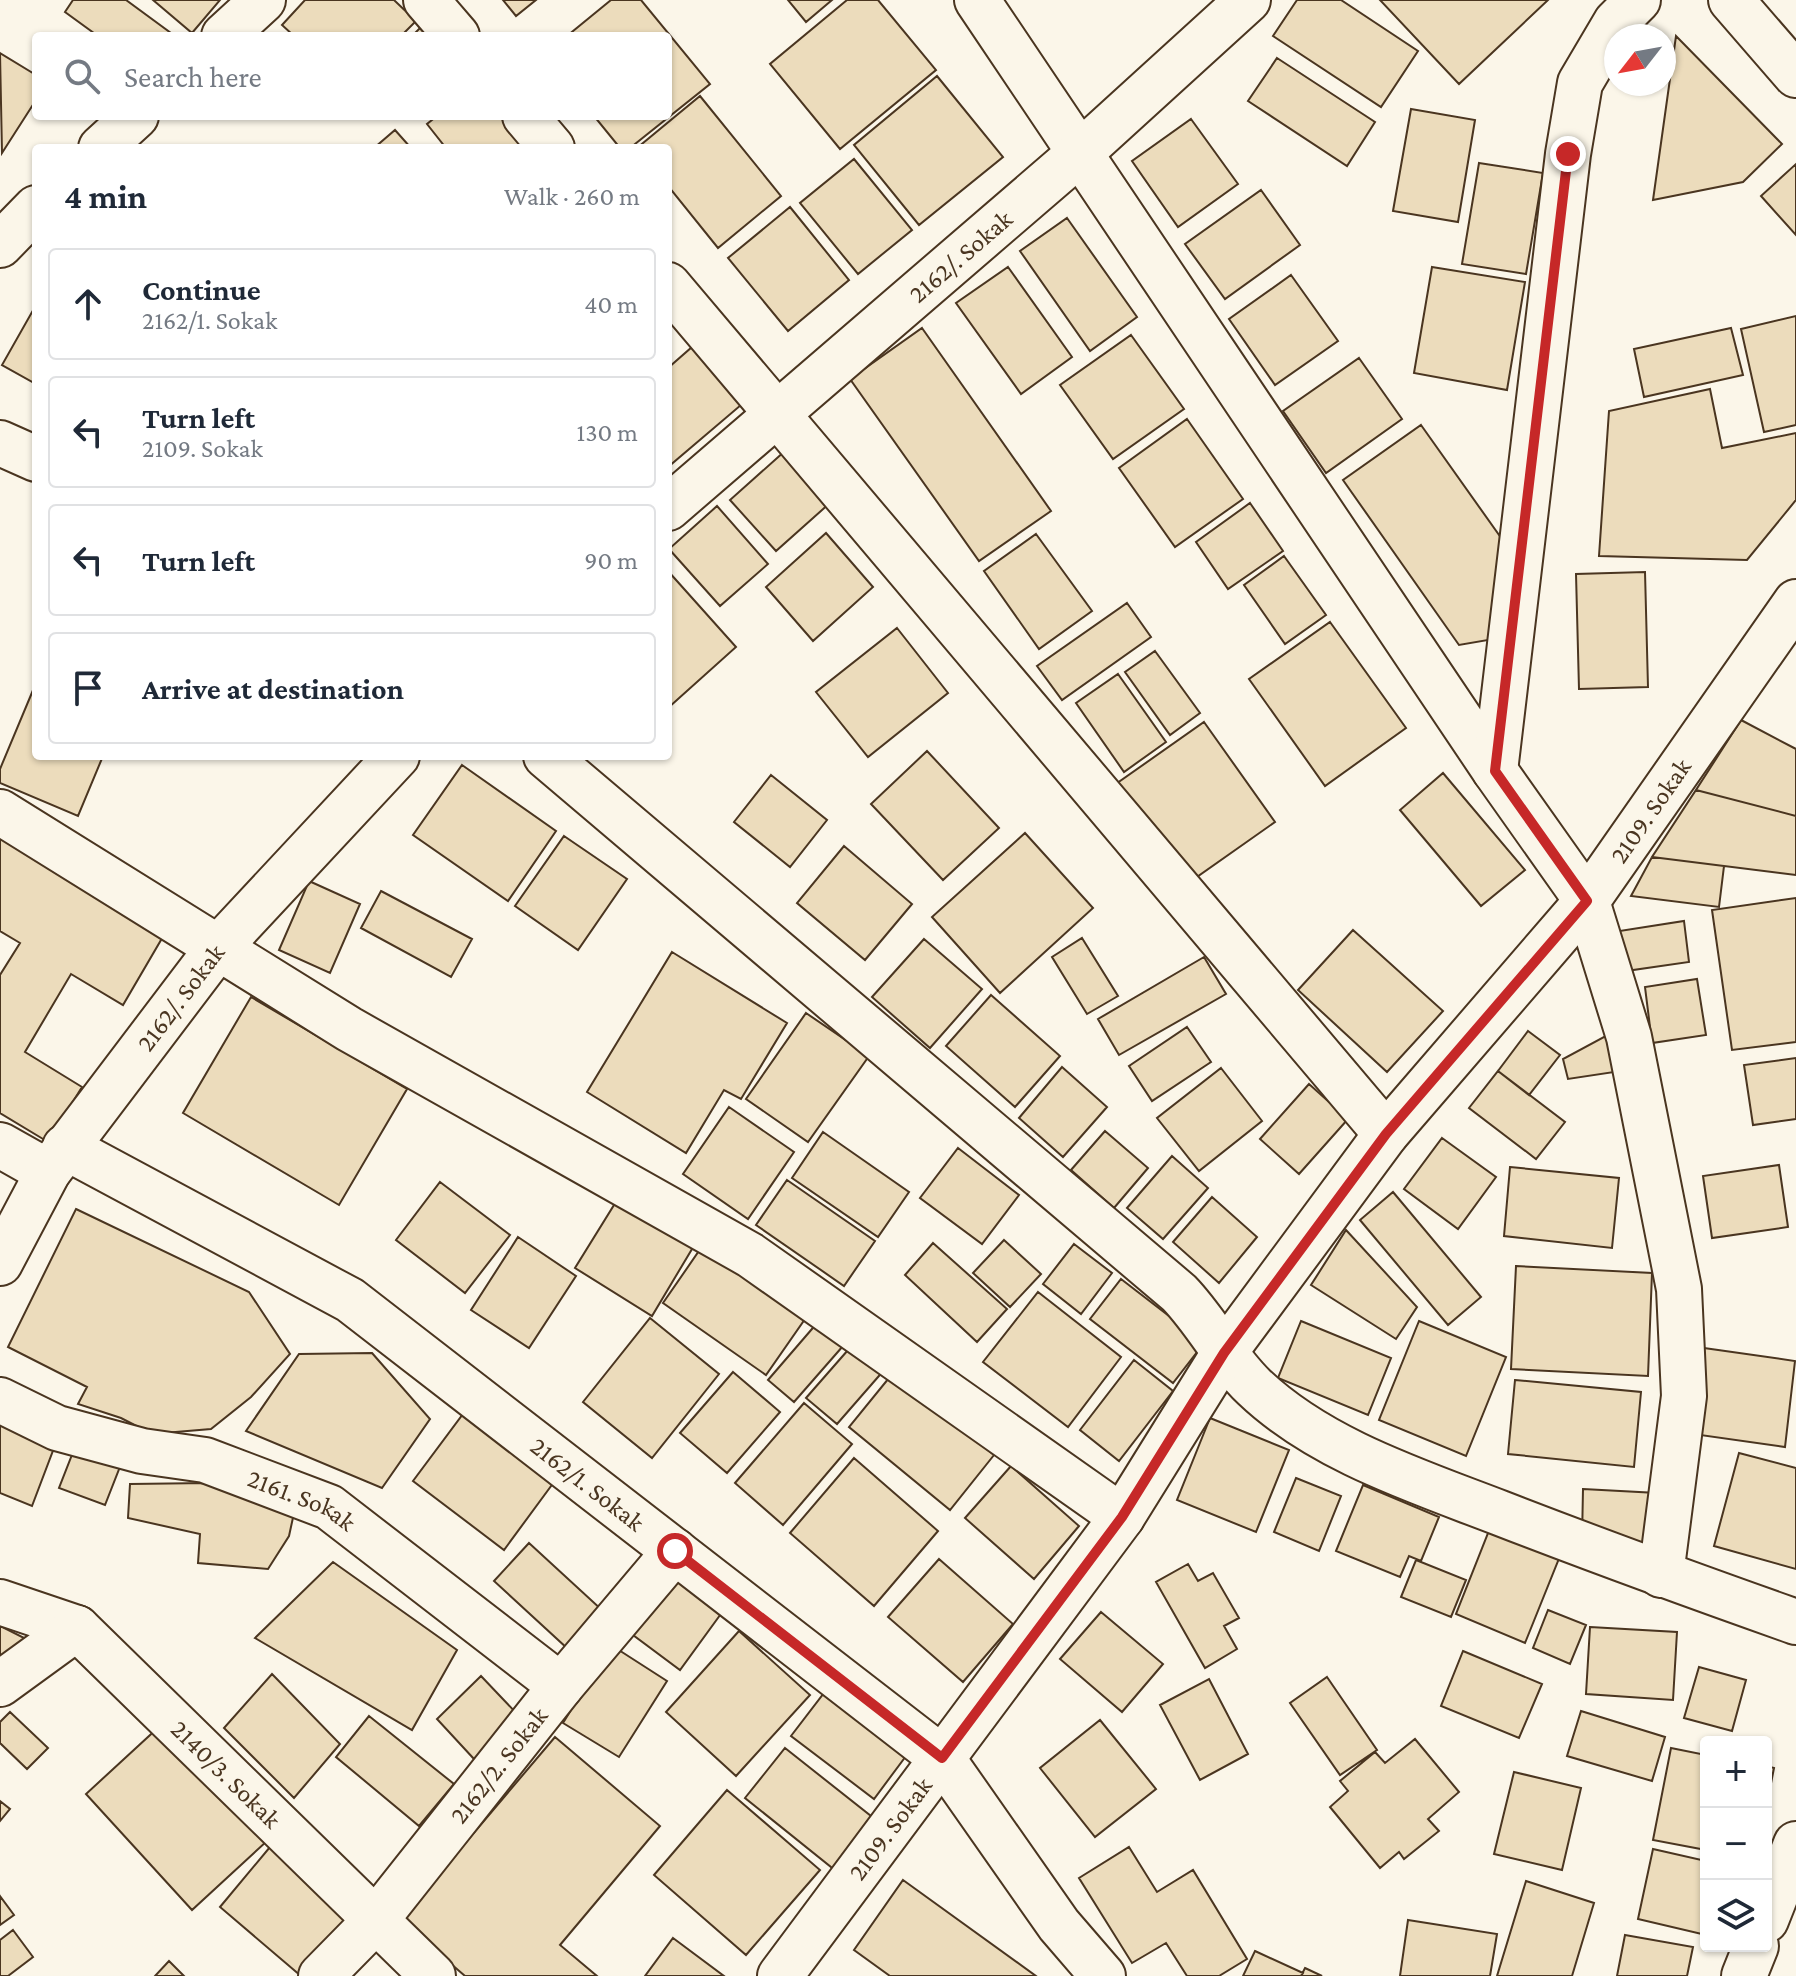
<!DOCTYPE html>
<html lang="en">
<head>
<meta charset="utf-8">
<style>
	:root { --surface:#fff; --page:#f2f2f3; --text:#1f2937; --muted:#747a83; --line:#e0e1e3 }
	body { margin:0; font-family:"Crimson Pro",serif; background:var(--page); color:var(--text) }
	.controls { position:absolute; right:24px; bottom:24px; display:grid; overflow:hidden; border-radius:8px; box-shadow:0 2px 6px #0004 }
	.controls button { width:72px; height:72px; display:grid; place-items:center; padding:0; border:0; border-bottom:2px solid var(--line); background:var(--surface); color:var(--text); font:40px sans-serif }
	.compass { position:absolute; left:1604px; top:24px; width:72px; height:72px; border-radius:50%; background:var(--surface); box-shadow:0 2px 6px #0004; rotate:239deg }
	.stop { position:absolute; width:24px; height:24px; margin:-18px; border:6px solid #c62828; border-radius:50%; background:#fff }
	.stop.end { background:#c62828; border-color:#fff; box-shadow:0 2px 8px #0008 }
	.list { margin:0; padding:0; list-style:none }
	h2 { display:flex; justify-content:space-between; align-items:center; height:104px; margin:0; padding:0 32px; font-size:34px }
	h2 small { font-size:26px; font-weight:400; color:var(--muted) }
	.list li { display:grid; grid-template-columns:52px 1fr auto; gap:24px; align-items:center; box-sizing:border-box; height:112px; margin:0 16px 16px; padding:0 16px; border:2px solid var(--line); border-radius:8px }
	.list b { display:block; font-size:30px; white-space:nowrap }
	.list p { margin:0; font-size:26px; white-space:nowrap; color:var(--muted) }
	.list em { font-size:26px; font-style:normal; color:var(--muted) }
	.icon { flex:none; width:44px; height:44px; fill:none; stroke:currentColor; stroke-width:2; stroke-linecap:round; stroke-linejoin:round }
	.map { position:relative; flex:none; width:1796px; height:1976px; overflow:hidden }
	.search { position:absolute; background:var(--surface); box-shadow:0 2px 6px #0004; left:32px; top:32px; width:640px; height:88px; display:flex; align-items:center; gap:20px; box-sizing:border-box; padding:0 28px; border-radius:8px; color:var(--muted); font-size:30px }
	.panel { position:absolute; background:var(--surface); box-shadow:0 2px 6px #0004; left:32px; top:144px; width:640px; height:616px; border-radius:8px }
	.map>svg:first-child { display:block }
	.building { fill:#ecdcbc; stroke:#4a3520; stroke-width:2 }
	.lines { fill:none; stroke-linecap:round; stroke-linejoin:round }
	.minor-casing { stroke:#4a3520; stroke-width:48 }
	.minor { stroke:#fbf6e9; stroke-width:44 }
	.route { stroke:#c62828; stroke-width:10 }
	.labels { text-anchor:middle; stroke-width:6; stroke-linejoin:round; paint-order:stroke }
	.street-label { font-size:26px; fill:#4a3520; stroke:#fbf6e9 }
</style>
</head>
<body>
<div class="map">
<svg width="1796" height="1976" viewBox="0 0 1796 1976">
	<rect width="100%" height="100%" fill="#fbf6e9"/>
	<path class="building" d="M73,0H126L175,36H98L65,12Z
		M153,0H220L192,33Z
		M305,0H394L416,21L401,36H294L282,25Z
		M503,0H536L516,16Z
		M611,0H641L710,84L630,148H620L594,116H668V36H567Z
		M788,0H832L806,22Z
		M847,0H878L936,70L840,149L770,64Z
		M1297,0H1341L1418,51L1381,107L1273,36Z
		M1380,0H1548L1459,84Z
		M422,26L434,36H412Z
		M1676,36L1782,144L1743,182L1653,200Z
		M0,53L36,75V100L2,153Z
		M1277,58L1375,122L1347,166L1248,101Z
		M937,76L1003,157L919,225L854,145Z
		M700,96L781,196L718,248L668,186V148H637Z
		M1411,109L1475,120L1458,222L1393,211Z
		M437,116H508L534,148H446L427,124Z
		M1191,119L1238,184L1178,227L1132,161Z
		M395,130L411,148H374Z
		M854,159L912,230L858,274L800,203Z
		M1479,163L1543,173L1526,274L1462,264Z
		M1796,164V235L1761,196Z
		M1261,190L1300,245L1225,299L1185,244Z
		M790,207L849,280L788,331L728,258Z
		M1067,218L1137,317L1090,351L1020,251Z
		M1008,267L1072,357L1021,394L956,303Z
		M1432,267L1525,282L1507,390L1414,373Z
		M1291,275L1338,341L1275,385L1229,319Z
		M36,305V384L2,365Z
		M1796,316V425L1764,432L1741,329Z
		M922,328L1051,511L979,561L850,379Z
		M1731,328L1743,375L1644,397L1634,349Z
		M1131,335L1184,409L1113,459L1060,385Z
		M692,347L741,405L668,467V368Z
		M1359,358L1402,419L1326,473L1283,411Z
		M1710,389L1722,448L1796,433V500L1747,560L1599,556L1609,411Z
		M1187,419L1243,499L1175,547L1119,468Z
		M1421,425L1504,542L1494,639L1459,645L1343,480Z
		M785,451L831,502L776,551L730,500Z
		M1250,503L1283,551L1228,589L1196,542Z
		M717,506L768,564L720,606L669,549Z
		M826,533L873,587L813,641L766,587Z
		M1036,534L1092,611L1039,649L984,571Z
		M1284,556L1326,615L1285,644L1244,585Z
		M668,571L736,647L668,708Z
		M1645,572L1648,687L1579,689L1576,574Z
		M1127,603L1151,637L1062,700L1037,666Z
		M1330,622L1406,728L1325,786L1249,679Z
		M897,628L948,693L868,757L816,692Z
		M1155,651L1200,713L1170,735L1125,672Z
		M1118,674L1166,742L1124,772L1076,703Z
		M36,683V756H103L78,816L0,783V769Z
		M1741,720L1796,749V816L1696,790Z
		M1204,722L1275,822L1184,886L1113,786Z
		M927,751L999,828L943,880L871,804Z
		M462,765L556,831L508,901L413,835Z
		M1443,773L1525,870L1481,906L1400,810Z
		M771,775L827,820L790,867L734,822Z
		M1696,790L1796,816V875L1652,857Z
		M0,827L168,928L123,1005L71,974L25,1052L82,1087L48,1142L0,1113V975L20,943L0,931Z
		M1025,833L1093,908L1000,993L932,917Z
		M564,836L627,879L578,950L515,906Z
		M844,846L912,904L865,960L797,903Z
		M1652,857L1724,866L1719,907L1631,896Z
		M309,881L360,904L330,973L279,950Z
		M381,891L472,939L451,977L361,928Z
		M1796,898V1042L1732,1050L1712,910Z
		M1684,921L1689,962L1619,972L1613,932Z
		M1353,930L1443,1011L1387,1072L1298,990Z
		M1082,938L1118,996L1087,1014L1052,957Z
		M924,939L982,989L930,1048L872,997Z
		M672,952L787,1023L741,1099L724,1090L686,1153L587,1092Z
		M1204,957L1226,994L1119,1055L1098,1019Z
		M1697,979L1706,1035L1652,1043L1645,987Z
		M991,995L1060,1056L1015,1107L946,1046Z
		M251,997L407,1089L339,1205L183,1113Z
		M806,1013L869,1056L808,1142L746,1099Z
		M1187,1027L1211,1062L1152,1101L1129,1066Z
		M1528,1031L1560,1055L1529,1095L1498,1071Z
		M1615,1031L1621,1071L1568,1079L1563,1059Z
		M1796,1058V1119L1753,1125L1744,1065Z
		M1062,1067L1107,1107L1063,1157L1019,1118Z
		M1221,1068L1262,1121L1199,1171L1157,1118Z
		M1498,1071L1565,1122L1536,1159L1469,1108Z
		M1309,1084L1348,1119L1299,1174L1260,1139Z
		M729,1107L794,1152L748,1219L683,1174Z
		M1105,1131L1148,1168L1114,1208L1071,1170Z
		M823,1132L909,1192L878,1237L792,1178Z
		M1442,1138L1496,1177L1458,1229L1404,1189Z
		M958,1148L1019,1195L982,1244L920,1198Z
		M1172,1156L1208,1188L1163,1239L1127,1208Z
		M1779,1165L1788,1227L1712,1238L1703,1176Z
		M1510,1167L1619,1178L1612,1248L1504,1236Z
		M787,1180L875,1241L844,1286L756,1225Z
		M440,1182L510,1235L465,1293L396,1240Z
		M1393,1192L1481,1297L1448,1325L1360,1220Z
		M619,1197L695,1244L652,1316L575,1268Z
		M1212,1197L1257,1237L1219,1283L1173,1242Z
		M76,1209L249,1292L290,1354L251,1397L211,1429L152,1434L121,1418L78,1404L87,1387L8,1347Z
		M1346,1230L1417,1307L1396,1339L1311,1285Z
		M518,1237L576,1276L529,1348L471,1310Z
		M1004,1240L1041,1274L1010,1307L973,1273Z
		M933,1243L1007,1309L977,1342L905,1275Z
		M1074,1244L1112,1273L1081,1314L1043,1284Z
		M701,1248L805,1319L766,1375L663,1303Z
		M1516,1266L1652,1273L1648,1376L1511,1369Z
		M1121,1279L1204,1343L1173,1383L1090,1319Z
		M1038,1292L1121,1357L1068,1427L983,1362Z
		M824,1315L850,1338L794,1402L768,1380Z
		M650,1318L719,1374L652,1458L583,1402Z
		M1301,1321L1391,1358L1368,1415L1278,1378Z
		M1419,1321L1506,1357L1466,1456L1379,1420Z
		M855,1342L885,1369L837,1424L806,1398Z
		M1704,1348L1795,1361L1785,1447L1693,1434Z
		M372,1353L430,1419L382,1488L246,1431L299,1354Z
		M1134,1360L1173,1391L1119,1461L1080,1430Z
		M733,1372L780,1412L727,1473L680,1433Z
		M893,1373L994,1455L950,1510L849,1427Z
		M1515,1380L1641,1392L1634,1467L1508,1454Z
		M804,1403L852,1444L783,1525L735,1483Z
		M463,1414L554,1482L504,1550L413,1481Z
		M0,1418L57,1440L32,1506L0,1493Z
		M1210,1418L1289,1450L1256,1532L1177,1500Z
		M77,1442L123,1459L105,1505L59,1488Z
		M1739,1453L1796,1468V1569L1714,1546Z
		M854,1458L938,1531L874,1606L790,1533Z
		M1011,1466L1079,1526L1034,1579L965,1518Z
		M1296,1478L1341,1496L1319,1551L1274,1532Z
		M208,1483L294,1513L289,1536L268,1569L198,1563L200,1534L128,1518L130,1484Z
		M1363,1485L1439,1517L1421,1561L1409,1556L1400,1577L1336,1551Z
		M1583,1489L1657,1493L1655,1544L1582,1540Z
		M1492,1523L1562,1551L1525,1643L1456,1614Z
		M529,1543L603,1611L568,1649L494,1581Z
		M939,1559L1013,1624L963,1682L888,1617Z
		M1416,1560L1466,1580L1451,1617L1401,1597Z
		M333,1562L457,1650L412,1730L255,1638Z
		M1188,1564L1198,1581L1213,1573L1239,1618L1224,1626L1237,1649L1205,1668L1156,1582Z
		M673,1573L723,1611L680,1670L629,1632Z
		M1548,1610L1586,1625L1570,1664L1533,1648Z
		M1101,1612L1163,1664L1122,1712L1060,1659Z
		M0,1626L38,1645L0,1672Z
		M1590,1627L1677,1632L1673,1700L1586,1694Z
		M739,1631L810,1695L736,1776L666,1712Z
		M611,1645L667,1681L619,1757L563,1723Z
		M1463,1651L1542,1684L1519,1738L1441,1706Z
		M1699,1667L1746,1680L1732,1731L1684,1718Z
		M272,1674L340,1744L294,1798L224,1728Z
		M481,1676L519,1716L474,1759L437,1719Z
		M1327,1677L1377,1750L1340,1775L1290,1703Z
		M1209,1679L1248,1754L1200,1780L1160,1705Z
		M824,1693L906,1756L874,1799L791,1736Z
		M1581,1711L1665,1737L1652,1781L1567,1756Z
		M10,1712L48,1748L27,1769L0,1743V1722Z
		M369,1716L454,1784L419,1826L336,1757Z
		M1100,1720L1156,1789L1095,1837L1040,1768Z
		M161,1725L267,1841L192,1910L86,1794Z
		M555,1737L660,1826L560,1945L597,1976H465L400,1920Z
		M1415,1739L1459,1792L1428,1819L1439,1831L1404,1859L1399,1852L1380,1868L1330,1807L1348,1791L1340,1781L1375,1752L1385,1763Z
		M785,1748L876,1820L836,1871L745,1798Z
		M1671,1748L1706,1755V1850L1653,1840Z
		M1766,1766L1774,1768L1766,1809Z
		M1514,1772L1581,1788L1562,1870L1494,1854Z
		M727,1790L820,1870L746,1955L654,1875Z
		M0,1801L10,1809L0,1821Z
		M270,1847L352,1916L301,1976L220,1907Z
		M1129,1847L1157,1892L1193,1870L1247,1959L1219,1976H1187L1166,1943L1132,1963L1079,1878Z
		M1653,1849L1706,1861V1935L1638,1919Z
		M903,1880L1036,1976H890L854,1950Z
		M1526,1881L1594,1903L1572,1976H1497Z
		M0,1896L14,1915L0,1925Z
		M1408,1920L1497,1934L1490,1976H1400Z
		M13,1930L33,1957L8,1976H0V1940Z
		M1625,1935L1693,1947L1687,1976H1617Z
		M673,1938L724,1976H645Z
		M1255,1951L1303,1973L1301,1976H1243Z
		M169,1961L184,1976H155Z
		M1305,1968L1322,1976H1301Z"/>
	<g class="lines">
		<defs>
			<g id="minor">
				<path d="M426,0L457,36"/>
				<path d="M977,0L1495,771L1587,901L1629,1037L1679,1289L1684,1396L1661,1575"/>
				<path d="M1731,0L1796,75"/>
				<path d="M224,36L263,0"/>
				<path d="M525,116L552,148"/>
				<path d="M101,148L136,116"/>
				<path d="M0,245L36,208"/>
				<path d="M668,285L1386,1134"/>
				<path d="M0,443L36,459"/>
				<path id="s1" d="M668,508L1080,153L1248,0"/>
				<path d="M546,756L1179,1293C1207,1322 1225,1359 1254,1387C1320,1450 1417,1481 1500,1513C1598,1551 1697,1587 1796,1622"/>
				<path d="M1495,771L1568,154L1580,83L1616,22L1638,0"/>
				<path d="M0,812L349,1029L750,1255L1122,1517"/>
				<path d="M0,1145L48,1172"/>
				<path id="s2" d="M65,1147L350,1300L942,1758L1059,1925L1103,1976"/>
				<path id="s3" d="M0,1263L48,1172L217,949L397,756"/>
				<path id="s4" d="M0,1400L57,1428L142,1451L205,1460L329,1507L561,1686"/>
				<path id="s5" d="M0,1602L77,1628L433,1976"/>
				<path d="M0,1684L77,1628"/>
				<path d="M1766,1920L1796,1844"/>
				<path id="s6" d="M321,1976L375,1921L561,1686L675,1551"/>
				<path id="s7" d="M780,1976L1122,1517L1224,1353L1386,1134L1587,901L1796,602"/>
				<path d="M1744,1976L1756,1946"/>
			</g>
		</defs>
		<use href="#minor" class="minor-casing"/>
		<use href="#minor" class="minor"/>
	</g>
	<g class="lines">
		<path class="route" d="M675,1551L942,1758L1122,1517L1224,1353L1386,1134L1587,901L1495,771L1568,154"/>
	</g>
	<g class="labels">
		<g class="street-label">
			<text dy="9" stroke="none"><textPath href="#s1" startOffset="386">2162/. Sokak</textPath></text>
			<text dy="9" stroke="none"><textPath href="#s7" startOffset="1456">2109. Sokak</textPath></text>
			<text dy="9" stroke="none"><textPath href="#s3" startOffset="322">2162/. Sokak</textPath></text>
			<text dy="9" stroke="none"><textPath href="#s2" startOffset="624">2162/1. Sokak</textPath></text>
			<text dy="9" stroke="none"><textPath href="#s4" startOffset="320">2161. Sokak</textPath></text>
			<text dy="9" stroke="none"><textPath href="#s6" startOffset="276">2162/2. Sokak</textPath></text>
			<text dy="9" stroke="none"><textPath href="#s5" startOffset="290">2140/3. Sokak</textPath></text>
			<text dy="9" stroke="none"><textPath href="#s7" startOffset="184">2109. Sokak</textPath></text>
		</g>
	</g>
</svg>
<div class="controls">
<button>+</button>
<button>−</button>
<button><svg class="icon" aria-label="layers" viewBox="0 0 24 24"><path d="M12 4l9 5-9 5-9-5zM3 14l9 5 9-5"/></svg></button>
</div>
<svg class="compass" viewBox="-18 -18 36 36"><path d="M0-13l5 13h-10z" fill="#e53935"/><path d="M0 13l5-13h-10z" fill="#747a83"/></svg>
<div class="stop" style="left:675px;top:1551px"></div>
<div class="stop end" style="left:1568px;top:154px"></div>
<div class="search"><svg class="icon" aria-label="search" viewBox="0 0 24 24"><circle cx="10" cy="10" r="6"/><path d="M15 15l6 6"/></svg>Search here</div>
<section class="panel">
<h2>4 min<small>Walk · 260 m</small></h2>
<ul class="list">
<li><svg class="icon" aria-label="ahead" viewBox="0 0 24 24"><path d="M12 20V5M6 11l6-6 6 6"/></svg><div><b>Continue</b><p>2162/1. Sokak</p></div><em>40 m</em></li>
<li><svg class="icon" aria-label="left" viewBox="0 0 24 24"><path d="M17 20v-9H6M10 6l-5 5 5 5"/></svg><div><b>Turn left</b><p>2109. Sokak</p></div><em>130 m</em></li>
<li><svg class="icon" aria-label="left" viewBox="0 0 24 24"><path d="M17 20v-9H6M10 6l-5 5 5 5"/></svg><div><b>Turn left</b></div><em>90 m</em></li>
<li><svg class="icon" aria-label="arrive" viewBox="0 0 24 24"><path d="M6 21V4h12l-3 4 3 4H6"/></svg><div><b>Arrive at destination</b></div></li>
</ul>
</section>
</div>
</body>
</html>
